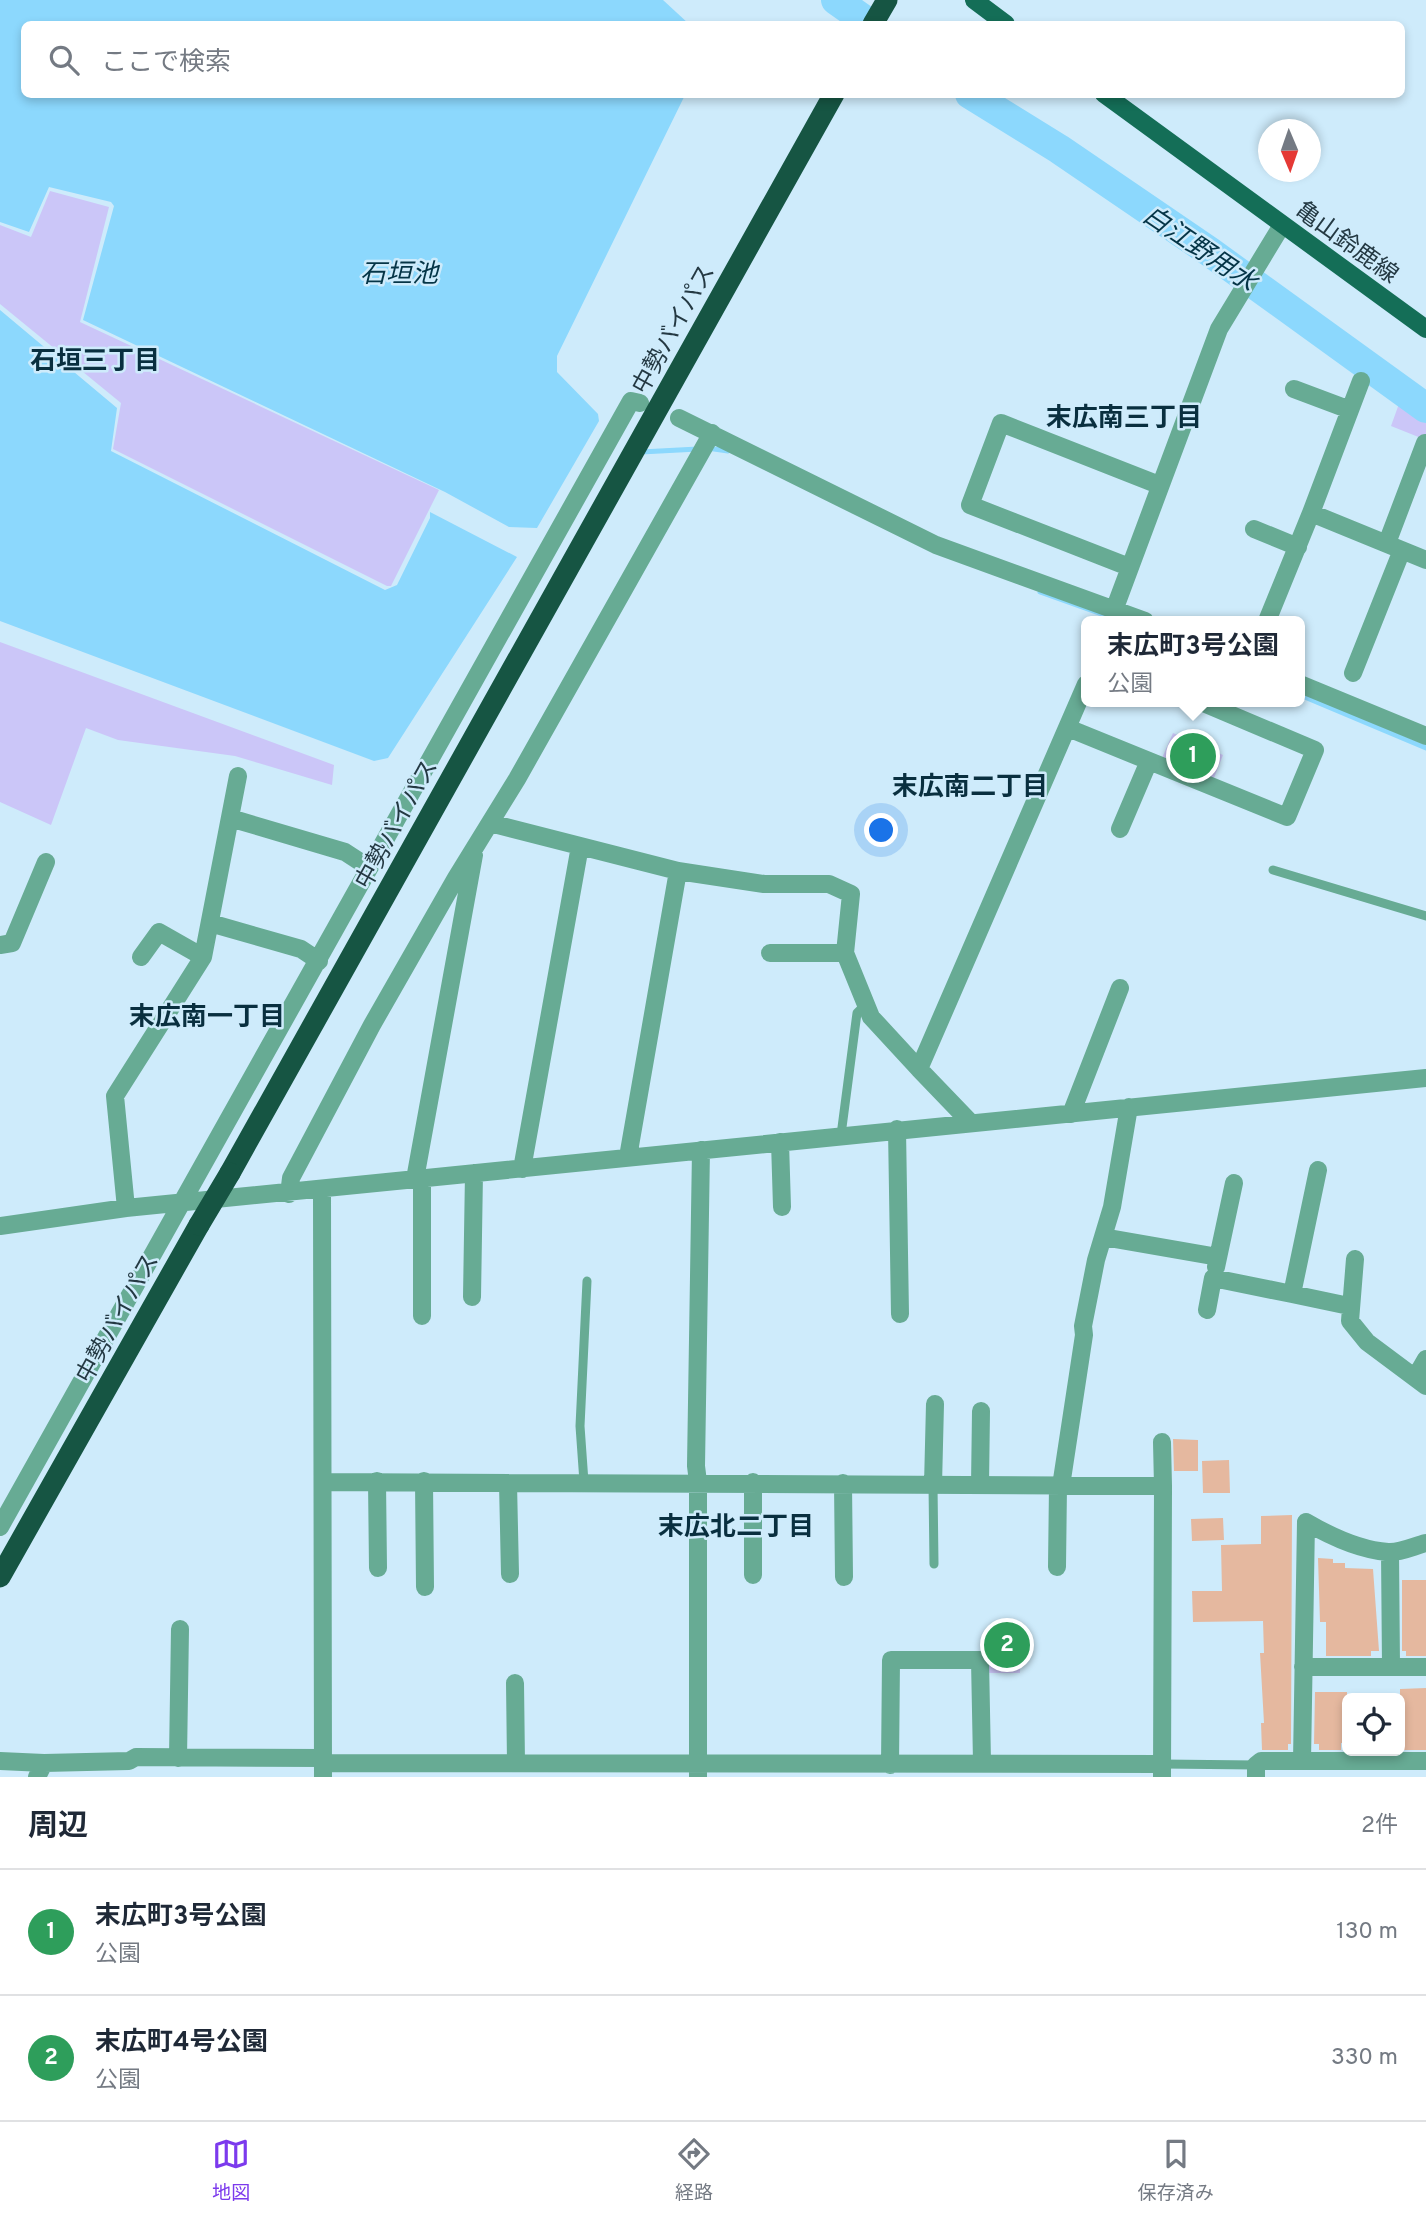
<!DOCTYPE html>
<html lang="ja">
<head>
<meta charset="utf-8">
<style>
	:root { --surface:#fff; --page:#f6f6f7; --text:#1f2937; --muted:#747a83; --line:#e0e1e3; --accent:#7c3aed }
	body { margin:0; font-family:Overpass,"Noto Sans JP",sans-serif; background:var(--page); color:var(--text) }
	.controls { position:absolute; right:21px; bottom:21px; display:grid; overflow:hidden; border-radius:10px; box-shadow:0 4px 10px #0003 }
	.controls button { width:63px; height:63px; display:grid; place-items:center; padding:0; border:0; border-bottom:2px solid var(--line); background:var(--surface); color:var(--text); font:35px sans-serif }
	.compass { position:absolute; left:1258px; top:119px; width:63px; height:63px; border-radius:50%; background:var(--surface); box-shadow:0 4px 10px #0003; rotate:178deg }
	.you { position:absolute; left:882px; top:831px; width:24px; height:24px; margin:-18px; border:5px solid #fff; border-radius:50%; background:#1a73e8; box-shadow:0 0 0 10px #1a73e833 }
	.badge { display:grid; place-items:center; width:46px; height:46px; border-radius:50%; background:var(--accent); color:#fff; font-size:23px; font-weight:700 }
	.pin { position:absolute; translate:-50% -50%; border:4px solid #fff; box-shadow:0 2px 7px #0006 }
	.popup { position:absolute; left:1081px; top:616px; width:224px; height:91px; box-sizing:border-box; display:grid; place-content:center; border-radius:10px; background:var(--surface); filter:drop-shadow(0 2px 5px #0005); font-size:23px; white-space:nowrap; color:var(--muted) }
	.popup b { font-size:26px; color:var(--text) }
	.popup::after { content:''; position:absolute; left:50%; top:100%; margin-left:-14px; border:14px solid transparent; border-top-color:var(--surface) }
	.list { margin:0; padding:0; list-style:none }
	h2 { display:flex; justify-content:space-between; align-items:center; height:91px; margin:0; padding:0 28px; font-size:30px }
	h2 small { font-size:23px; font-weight:400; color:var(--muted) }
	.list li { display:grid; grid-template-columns:46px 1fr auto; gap:21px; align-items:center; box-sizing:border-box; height:126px; padding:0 28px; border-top:2px solid var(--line) }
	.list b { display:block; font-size:26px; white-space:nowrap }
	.list p { margin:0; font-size:23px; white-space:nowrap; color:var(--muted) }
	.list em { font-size:23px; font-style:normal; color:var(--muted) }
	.icon { flex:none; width:38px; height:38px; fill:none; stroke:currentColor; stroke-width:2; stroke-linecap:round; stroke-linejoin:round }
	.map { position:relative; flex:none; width:1426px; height:1777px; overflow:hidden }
	.search { position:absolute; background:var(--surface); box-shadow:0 4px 10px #0003; left:21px; right:21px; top:21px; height:77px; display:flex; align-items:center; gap:18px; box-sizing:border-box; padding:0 24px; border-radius:10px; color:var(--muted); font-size:26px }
	.sheet { height:343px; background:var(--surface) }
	nav { display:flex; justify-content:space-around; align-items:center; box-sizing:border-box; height:98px; border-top:2px solid var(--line); background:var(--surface); font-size:19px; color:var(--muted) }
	nav a { display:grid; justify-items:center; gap:4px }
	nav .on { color:var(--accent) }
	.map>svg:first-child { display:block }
	.green { fill:#cbc6f8 }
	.water { fill:#8cd8fd }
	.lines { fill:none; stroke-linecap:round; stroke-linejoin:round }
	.stream { stroke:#8cd8fd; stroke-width:5 }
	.river { stroke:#8cd8fd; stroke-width:30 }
	.building { fill:#e5b89f }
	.lane { stroke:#67ab94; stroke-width:9 }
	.street { stroke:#67ab94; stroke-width:18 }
	.primary { stroke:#146e57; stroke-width:18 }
	.highway { stroke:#165543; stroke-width:21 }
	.highway-bridge { stroke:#165543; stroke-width:21 }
	.labels { text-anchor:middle; stroke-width:5; stroke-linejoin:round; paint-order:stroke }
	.street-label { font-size:24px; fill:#243943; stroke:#ceebfb }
	.water-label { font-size:26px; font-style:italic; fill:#053547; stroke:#ceebfb }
	.neighbourhood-label { font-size:26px; font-weight:bold; fill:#092f3f; stroke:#ceebfb }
</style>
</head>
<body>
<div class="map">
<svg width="1426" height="1777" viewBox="0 0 1426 1777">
	<rect width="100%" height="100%" fill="#ceebfb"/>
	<path class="green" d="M50,191L109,207L80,322L439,490L391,586H387L113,449L121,403L0,304V225L31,237Z
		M1400,401L1426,421V440L1391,426Z
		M0,642L334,765L332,785L235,756L118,740L86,728L51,825L0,802Z
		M1173,733L1223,755L1214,778L1162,758Z
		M994,1626H1021L1020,1673H986L987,1663H994Z"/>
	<path class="water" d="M0,0H663L689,24H24V94L685,95L557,356V372L598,414L599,421L537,528L509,527L445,492L83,320L114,206L111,202L49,187L29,232L0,222Z
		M0,310L117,408L111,451L385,590L397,585L430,518V512L517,557L388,758L374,761L0,621Z"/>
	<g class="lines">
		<path class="stream" d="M707,448L728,451
			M641,452L698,449
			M1040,592L1110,617
			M1300,695L1426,748"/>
		<path class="river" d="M836,0L870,24
			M970,94L1059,149L1210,252L1426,408"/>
	</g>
	<path class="building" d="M1173,1439L1198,1440V1471H1174Z
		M1229,1460L1230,1493H1203L1202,1461Z
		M1292,1515L1291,1744H1288V1750H1262L1261,1723H1264L1260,1653H1264L1263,1621L1193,1622L1192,1591H1222L1221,1545L1261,1544V1516Z
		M1223,1518L1224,1540L1192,1541L1191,1519Z
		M1318,1558L1333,1559V1563H1345V1568L1373,1569L1379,1651H1371V1656H1326V1622H1320Z
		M1402,1580H1426V1656H1406V1651H1402Z
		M1426,1688V1750H1400V1689Z
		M1315,1692H1347V1743H1341V1750H1319V1744H1314Z"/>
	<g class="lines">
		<path class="lane" d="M1273,870L1426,916
			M841,1135L857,1013L866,1004
			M584,1482L580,1426L587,1281
			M933,1485L934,1564
			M1162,1764L1256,1765"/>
		<path class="street" d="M1294,389L1350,410
			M679,418L936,545L1145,621
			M1311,513L1361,381
			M1254,529L1298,547
			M1387,543L1425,443
			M1129,567L970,505L1001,423L1159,485
			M1110,621L1219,329L1282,225
			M1267,621L1311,513L1426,560
			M1353,673L1402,550
			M1300,684L1426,736
			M1068,728L1287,817L1315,750L1201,702
			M230,818L345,852L368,867
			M490,823L678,871
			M1120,829L1149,761
			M210,923L301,949L319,961
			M0,945L12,943L46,862
			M770,953H845L871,1017L919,1069
			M141,957L159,932L203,957
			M1071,1114L1120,988
			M969,1121L919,1069L1086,684
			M897,1129L900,1314
			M780,1142L782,1207
			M628,1157L678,871L764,884H829L851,894L845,953
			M522,1169L580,846
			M1318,1170L1292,1294L1349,1306
			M415,1179L474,855
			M422,1179V1316
			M322,1190L323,1777
			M289,1194L291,1178L372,1025L456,878L517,779L712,433
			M126,1208L115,1096L203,957L238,776
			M0,1226L126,1208L1426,1078
			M1103,1237L1218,1257
			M1355,1259L1350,1321L1367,1342L1426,1386
			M1216,1267L1234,1183
			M472,1297L474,1173
			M1207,1310L1213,1278L1292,1294
			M1415,1378L1426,1359
			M1162,1442L1163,1486
			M377,1481L378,1568
			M424,1481L425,1587
			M323,1482L1163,1486L1162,1777
			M508,1483L510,1574
			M843,1483L844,1577
			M933,1485L935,1404
			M980,1485L981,1411
			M1061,1486L1084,1335L1083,1326L1096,1260L1112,1207L1129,1107
			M0,1527L631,401L640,403
			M1426,1543C1414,1546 1400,1553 1388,1552C1359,1550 1330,1536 1306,1522L1302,1761H1426
			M1390,1552L1391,1667H1426
			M1057,1567L1058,1486
			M753,1575V1482
			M1303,1667H1391
			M515,1683L516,1763
			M178,1758L180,1629
			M0,1761L44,1763
			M323,1763L1162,1764
			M890,1765L891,1660H980L982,1762
			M37,1777L44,1763L129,1761L136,1757L324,1758
			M698,1777V1482L696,1466L701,1150
			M1256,1777V1765L1261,1761H1302"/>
		<path class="primary" d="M974,0L1006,24
			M1104,94L1426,329"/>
		<path class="highway" d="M873,24L887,0
			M230,1173L834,94
			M0,1577L199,1225"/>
		<path class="highway-bridge" d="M199,1225L230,1173"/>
	</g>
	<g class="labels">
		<g class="street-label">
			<text transform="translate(1347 242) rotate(36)" y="8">亀山鈴鹿線</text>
			<text transform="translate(673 329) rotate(-61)" y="8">中勢バイパス</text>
			<text transform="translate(396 824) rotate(-61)" y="8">中勢バイパス</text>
			<text transform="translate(117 1318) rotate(-61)" y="8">中勢バイパス</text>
		</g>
		<g class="water-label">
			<text transform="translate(1200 248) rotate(34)" y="9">白江野用水</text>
			<text x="399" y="282">石垣池</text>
		</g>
		<g class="neighbourhood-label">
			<text x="95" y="369">石垣三丁目</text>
			<text x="1124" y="426">末広南三丁目</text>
			<text x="970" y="795">末広南二丁目</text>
			<text x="207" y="1025">末広南一丁目</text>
			<text x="736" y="1535">末広北二丁目</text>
		</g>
	</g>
</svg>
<div class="controls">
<button><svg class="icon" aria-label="locate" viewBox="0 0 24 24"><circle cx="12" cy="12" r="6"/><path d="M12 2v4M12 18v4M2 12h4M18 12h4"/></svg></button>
</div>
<svg class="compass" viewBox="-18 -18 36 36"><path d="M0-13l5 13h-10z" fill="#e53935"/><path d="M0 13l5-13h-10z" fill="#747a83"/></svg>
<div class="you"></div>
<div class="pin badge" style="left:1193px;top:756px;background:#2e9e5b">1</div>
<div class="popup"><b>末広町3号公園</b>公園</div>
<div class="pin badge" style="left:1007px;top:1645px;background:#2e9e5b">2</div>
<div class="search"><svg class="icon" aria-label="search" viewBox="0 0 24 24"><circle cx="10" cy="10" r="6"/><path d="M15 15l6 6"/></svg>ここで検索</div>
</div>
<section class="sheet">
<h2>周辺<small>2件</small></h2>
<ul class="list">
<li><span class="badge" style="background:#2e9e5b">1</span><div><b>末広町3号公園</b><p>公園</p></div><em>130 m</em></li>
<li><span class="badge" style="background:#2e9e5b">2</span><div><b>末広町4号公園</b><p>公園</p></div><em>330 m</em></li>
</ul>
</section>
<nav>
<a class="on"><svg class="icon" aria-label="map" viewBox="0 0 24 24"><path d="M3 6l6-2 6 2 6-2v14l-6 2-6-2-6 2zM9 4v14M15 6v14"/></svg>地図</a>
<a><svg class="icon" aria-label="directions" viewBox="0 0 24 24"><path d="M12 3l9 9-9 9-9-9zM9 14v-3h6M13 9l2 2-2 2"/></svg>経路</a>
<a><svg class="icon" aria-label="saved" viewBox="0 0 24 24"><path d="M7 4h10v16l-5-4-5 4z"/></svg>保存済み</a>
</nav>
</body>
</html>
